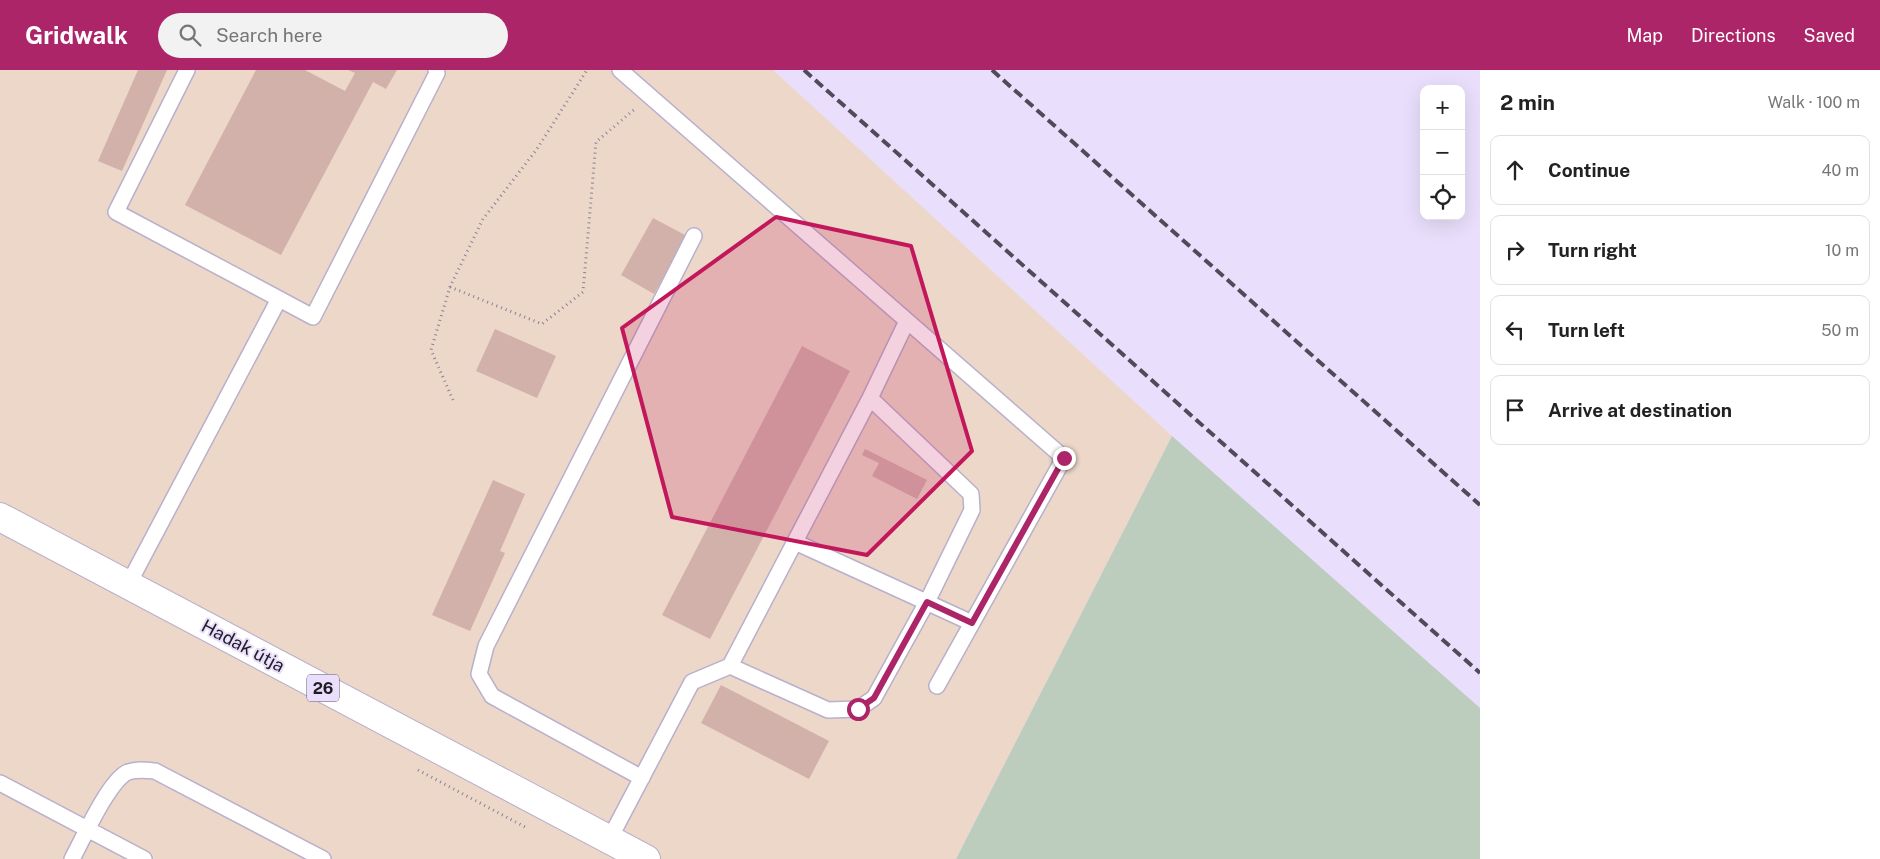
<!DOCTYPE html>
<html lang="en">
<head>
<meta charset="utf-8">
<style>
	:root { --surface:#fff; --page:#f2f2f2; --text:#222; --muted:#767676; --line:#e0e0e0; --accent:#ad2569 }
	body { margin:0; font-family:"Public Sans",sans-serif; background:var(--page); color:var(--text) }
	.controls { position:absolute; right:15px; top:15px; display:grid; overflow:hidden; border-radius:10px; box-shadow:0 5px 20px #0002 }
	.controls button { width:45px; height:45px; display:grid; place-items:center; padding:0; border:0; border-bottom:1px solid var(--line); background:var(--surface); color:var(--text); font:25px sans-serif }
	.stop { position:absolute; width:15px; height:15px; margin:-11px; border:4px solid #ad2569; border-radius:50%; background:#fff }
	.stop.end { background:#ad2569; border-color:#fff; box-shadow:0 1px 5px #0008 }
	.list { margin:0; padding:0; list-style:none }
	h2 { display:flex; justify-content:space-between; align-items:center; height:65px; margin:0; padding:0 20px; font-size:21px }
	h2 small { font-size:16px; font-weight:400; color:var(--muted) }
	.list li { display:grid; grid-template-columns:32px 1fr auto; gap:15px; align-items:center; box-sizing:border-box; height:70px; margin:0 10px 10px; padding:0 10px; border:1px solid var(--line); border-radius:10px }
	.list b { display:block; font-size:19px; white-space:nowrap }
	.list em { font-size:16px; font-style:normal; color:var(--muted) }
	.icon { flex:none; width:28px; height:28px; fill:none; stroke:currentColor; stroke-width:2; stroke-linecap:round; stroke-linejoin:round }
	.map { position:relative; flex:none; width:1480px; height:789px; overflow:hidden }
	header { display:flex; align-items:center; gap:30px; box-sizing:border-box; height:70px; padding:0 25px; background:var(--accent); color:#fff }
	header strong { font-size:24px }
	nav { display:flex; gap:28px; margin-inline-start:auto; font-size:18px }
	.search { width:350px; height:45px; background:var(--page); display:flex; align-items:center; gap:12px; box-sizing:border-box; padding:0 18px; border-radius:28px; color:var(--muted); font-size:19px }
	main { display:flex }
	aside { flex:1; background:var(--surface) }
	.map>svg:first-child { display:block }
	.industrial { fill:#ecd7c9 }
	.green { fill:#bccdbd }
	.building { fill:#d2b1aa }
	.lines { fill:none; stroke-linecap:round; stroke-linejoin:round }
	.lane-casing { stroke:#b9b0cb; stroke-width:18 }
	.primary-casing { stroke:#b9b0cb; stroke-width:30 }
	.path { stroke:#888195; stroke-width:3; stroke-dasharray:1 4; stroke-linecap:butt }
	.lane { stroke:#fff; stroke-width:15 }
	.primary { stroke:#fff; stroke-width:28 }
	.rail { stroke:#504a59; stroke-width:4; stroke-dasharray:10 5; stroke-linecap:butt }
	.route { stroke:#ad2569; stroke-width:6 }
	.marked { fill:#c2185b; fill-opacity:0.2; stroke:#c2185b; stroke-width:4; stroke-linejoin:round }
	.labels { text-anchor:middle; stroke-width:4; stroke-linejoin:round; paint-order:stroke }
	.shield { fill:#e9dffc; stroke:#5c5666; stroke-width:1 }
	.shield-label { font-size:16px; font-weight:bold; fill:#1f1b25 }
	.street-label { font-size:18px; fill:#1f1b25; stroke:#e9dffc }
</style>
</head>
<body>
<header>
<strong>Gridwalk</strong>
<div class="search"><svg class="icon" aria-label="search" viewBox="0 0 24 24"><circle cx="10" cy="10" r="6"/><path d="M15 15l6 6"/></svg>Search here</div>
<nav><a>Map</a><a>Directions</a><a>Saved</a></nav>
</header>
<main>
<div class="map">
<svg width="1480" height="789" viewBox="0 0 1480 789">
	<rect width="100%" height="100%" fill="#e9dffc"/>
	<path class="industrial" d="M0,0H773L1172,366L956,789H0Z"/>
	<path class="green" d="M1172,366L1480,638V789H956Z"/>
	<path class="building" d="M138,0H167L122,101L98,91Z
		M256,0H305L345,21L355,3L348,0H397L386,19L373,12L281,185L185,135Z
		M653,148L687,166L654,224L621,205Z
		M495,259L556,286L537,328L476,301Z
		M802,276L850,301L710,569L662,545Z
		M865,379L927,410L917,429L872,406L879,393L862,385Z
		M493,410L525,424L500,481L505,483L470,561L432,545Z
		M721,615L829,671L809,709L701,653Z"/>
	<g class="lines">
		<defs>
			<path id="lane" d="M187,0L116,142L313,247L437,3L436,0
				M620,0L1064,388L937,616
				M870,328L971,424L972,440L927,532L874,628L858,639L828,640L730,596L870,328L907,251
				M795,472L972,553
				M128,515L279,229
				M642,708L492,626L479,604L486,576L694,166
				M0,713L144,789
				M609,770L692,612L730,596
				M72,789C83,769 109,710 128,702C137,699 145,700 155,701L323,789"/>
			<path id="primary" d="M0,447L646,789"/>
		</defs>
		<use href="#lane" class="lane-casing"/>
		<use href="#primary" class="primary-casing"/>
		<path class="path" d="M450,217L542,254L583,222L596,72L636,38
			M453,330L431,280L450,217L483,149L537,79L587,0
			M418,700L525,757"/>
		<use href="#lane" class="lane"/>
		<use href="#primary" class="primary"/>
		<path class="rail" d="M804,0L1480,603
			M992,0L1480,435"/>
	</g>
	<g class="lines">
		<path class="route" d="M858,639L874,628L927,532L972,553L1064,388"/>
	</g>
	<path class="marked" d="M776,147L911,176L972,381L867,485L672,447L622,258Z"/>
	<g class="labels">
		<rect class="shield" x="307" y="604.5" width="32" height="27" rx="4"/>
		<g class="shield-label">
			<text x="323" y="624">26</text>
		</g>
		<g class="street-label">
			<text transform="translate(243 576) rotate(28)" y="6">Hadak útja</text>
		</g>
	</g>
</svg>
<div class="controls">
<button>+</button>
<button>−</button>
<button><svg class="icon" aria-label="locate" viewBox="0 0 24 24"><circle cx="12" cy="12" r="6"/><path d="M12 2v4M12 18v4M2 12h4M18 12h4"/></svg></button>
</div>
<div class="stop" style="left:858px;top:639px"></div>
<div class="stop end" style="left:1064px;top:388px"></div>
</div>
<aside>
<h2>2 min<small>Walk · 100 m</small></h2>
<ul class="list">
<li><svg class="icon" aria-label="ahead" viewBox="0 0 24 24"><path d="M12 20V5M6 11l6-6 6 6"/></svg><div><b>Continue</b></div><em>40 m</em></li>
<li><svg class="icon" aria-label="right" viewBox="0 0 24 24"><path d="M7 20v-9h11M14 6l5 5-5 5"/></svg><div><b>Turn right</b></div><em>10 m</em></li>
<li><svg class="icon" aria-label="left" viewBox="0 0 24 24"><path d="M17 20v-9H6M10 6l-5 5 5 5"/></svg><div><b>Turn left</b></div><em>50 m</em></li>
<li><svg class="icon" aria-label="arrive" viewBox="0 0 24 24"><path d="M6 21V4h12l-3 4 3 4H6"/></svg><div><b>Arrive at destination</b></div></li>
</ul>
</aside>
</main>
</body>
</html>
